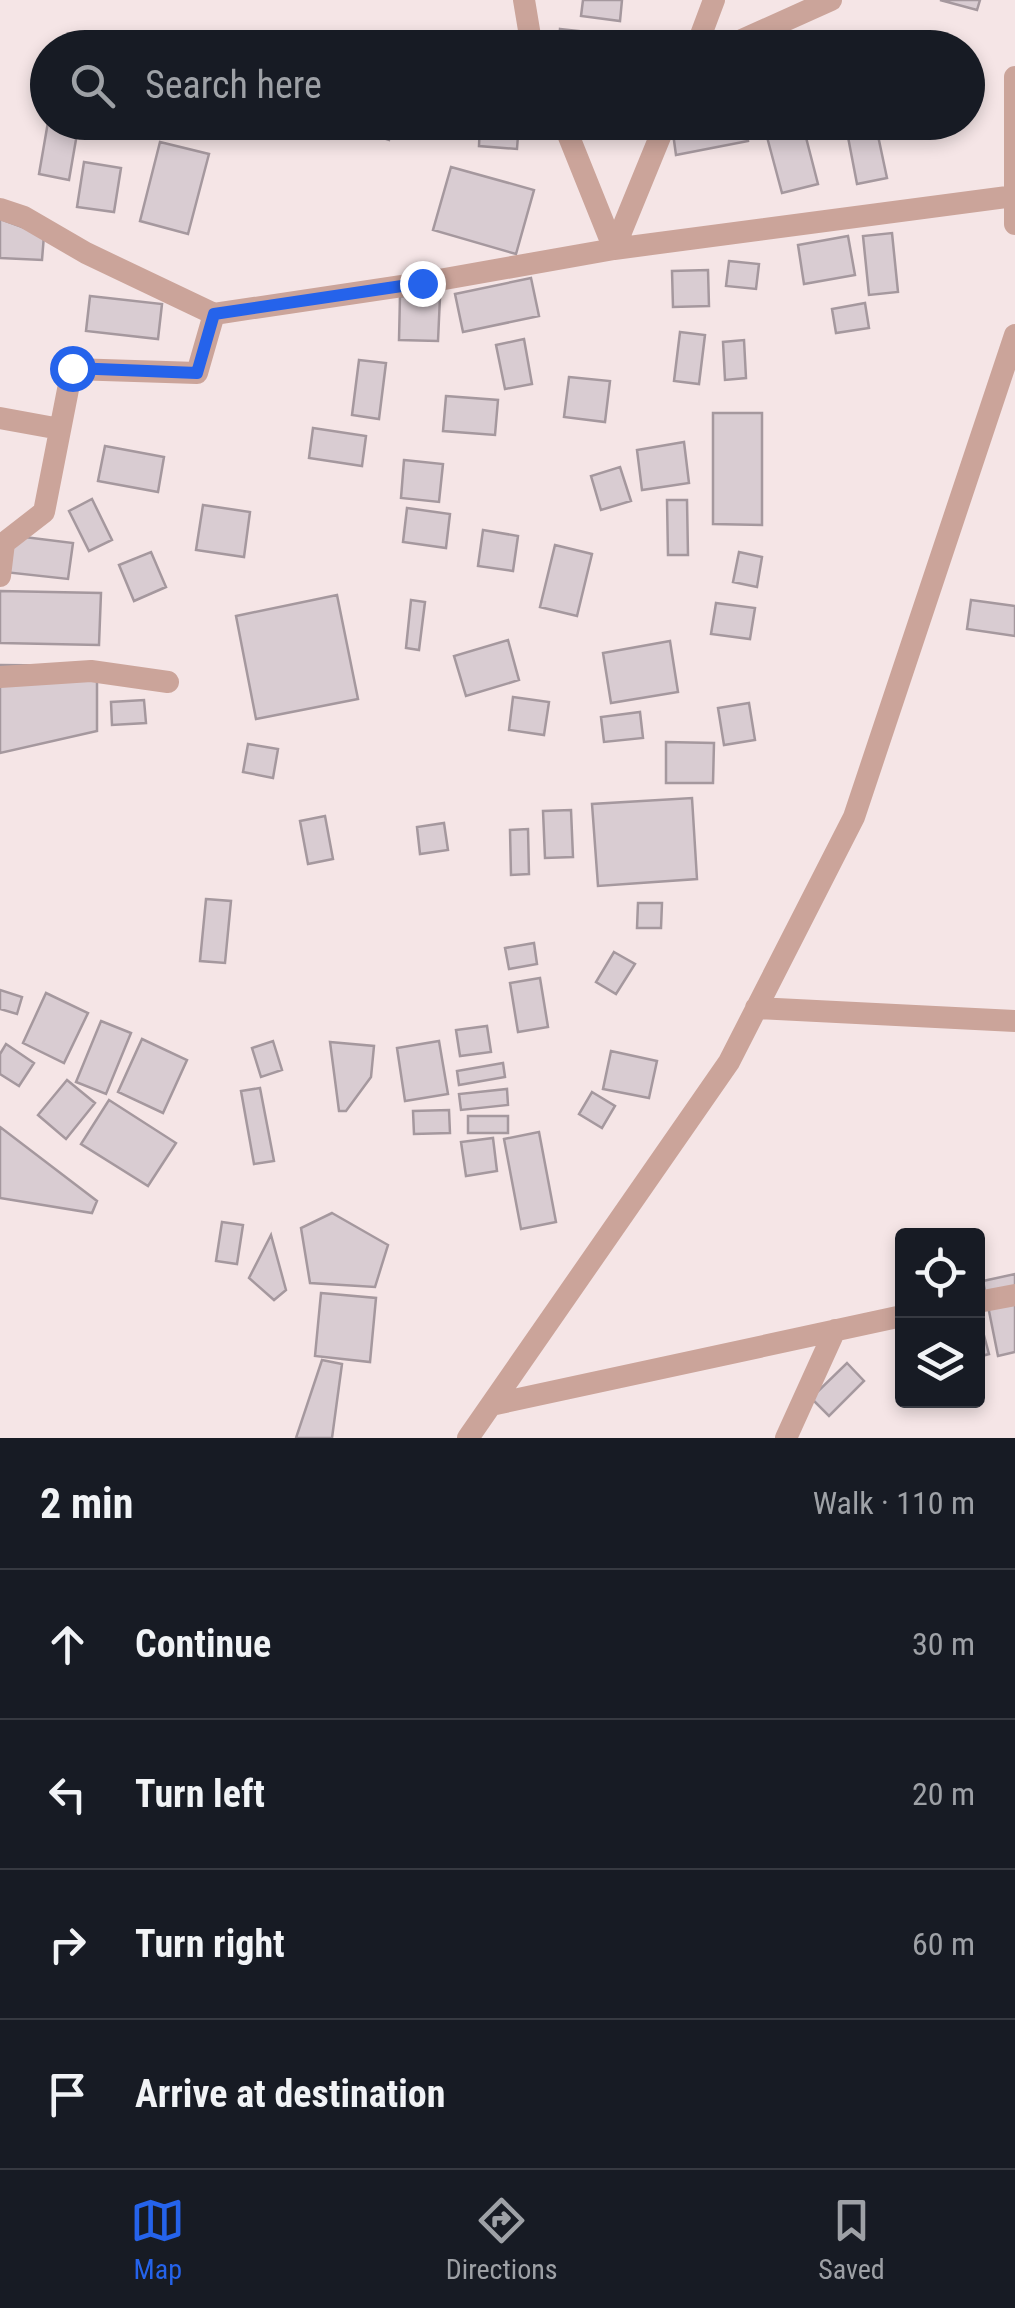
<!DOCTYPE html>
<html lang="en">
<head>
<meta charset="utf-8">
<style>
	:root { --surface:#171b24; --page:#242831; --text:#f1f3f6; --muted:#9ea1a6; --line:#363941; --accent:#2563eb }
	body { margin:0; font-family:"Roboto Condensed",sans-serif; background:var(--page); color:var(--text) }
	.controls { position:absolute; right:30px; bottom:30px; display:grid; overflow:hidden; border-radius:10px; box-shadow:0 5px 15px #0003 }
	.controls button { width:90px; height:90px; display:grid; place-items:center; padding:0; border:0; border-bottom:2px solid var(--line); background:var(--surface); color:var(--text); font:50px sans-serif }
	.stop { position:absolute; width:30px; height:30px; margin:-22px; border:8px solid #2563eb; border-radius:50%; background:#fff }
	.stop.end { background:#2563eb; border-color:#fff; box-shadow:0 2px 10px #0008 }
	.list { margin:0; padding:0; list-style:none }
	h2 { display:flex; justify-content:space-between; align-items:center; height:130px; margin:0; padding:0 40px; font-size:42px }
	h2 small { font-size:32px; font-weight:400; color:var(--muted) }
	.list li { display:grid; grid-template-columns:65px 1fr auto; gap:30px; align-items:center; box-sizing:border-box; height:150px; padding:0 40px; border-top:2px solid var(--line) }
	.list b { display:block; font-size:38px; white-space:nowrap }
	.list em { font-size:32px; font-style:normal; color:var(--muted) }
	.icon { flex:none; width:55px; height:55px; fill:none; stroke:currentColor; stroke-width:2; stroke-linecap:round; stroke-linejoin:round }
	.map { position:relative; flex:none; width:1015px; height:1438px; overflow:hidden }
	.search { position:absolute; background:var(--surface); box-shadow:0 5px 15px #0003; left:30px; right:30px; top:30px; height:110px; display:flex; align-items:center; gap:25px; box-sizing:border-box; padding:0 35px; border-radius:55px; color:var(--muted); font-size:38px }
	.sheet { height:730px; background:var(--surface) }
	nav { display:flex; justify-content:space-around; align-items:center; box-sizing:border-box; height:140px; border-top:2px solid var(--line); background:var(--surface); font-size:28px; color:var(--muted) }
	nav a { display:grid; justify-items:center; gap:5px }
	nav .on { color:var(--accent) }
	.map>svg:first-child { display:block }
	.building { fill:#d9ccd2; stroke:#a5989e; stroke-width:2.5 }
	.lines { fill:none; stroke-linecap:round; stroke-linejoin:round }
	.minor { stroke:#cba49a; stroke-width:22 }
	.route { stroke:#2563eb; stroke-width:12 }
</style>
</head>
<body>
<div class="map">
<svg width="1015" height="1438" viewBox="0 0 1015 1438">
	<rect width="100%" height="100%" fill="#f5e5e6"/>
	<path class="building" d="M583,0H622L620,21L581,16Z
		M940,0H980L977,10Z
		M560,29L625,36L624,48H558Z
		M48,122H79L69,180L39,174Z
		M324,122H399V123L325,131Z
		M334,122H394L389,140Z
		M480,122H519L517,149L479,146Z
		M691,122H745L748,141L676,155L672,126Z
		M763,122H802L818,184L782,193Z
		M877,131L887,178L857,184L848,137Z
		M160,142L209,154L188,234L140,221Z
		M84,162L121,168L114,212L77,207Z
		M451,167L534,190L516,254L433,230Z
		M0,219L44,235L42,260L0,258Z
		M892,233L898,292L869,295L863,236Z
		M848,236L855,275L804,284L798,245Z
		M729,261L759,264L756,289L726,286Z
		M708,270L709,306L673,307L672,271Z
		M531,278L539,316L463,332L455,294Z
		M90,296L162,304L158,339L86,331Z
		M400,296L440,297L438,341L399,340Z
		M865,303L869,328L836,333L832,309Z
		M680,332L705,335L699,384L674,381Z
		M524,339L532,384L505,389L496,345Z
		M744,340L746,378L725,380L723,342Z
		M359,360L386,363L379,419L352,415Z
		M569,377L610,381L605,422L564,417Z
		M446,396L498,400L495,435L443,431Z
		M713,413H762V525L713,524Z
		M313,428L366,436L362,466L309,458Z
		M684,442L689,483L642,490L637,450Z
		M105,446L164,457L158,492L98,481Z
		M404,460L443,464L439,502L401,498Z
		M620,467L631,501L601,510L591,476Z
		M92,499L112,540L89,551L69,511Z
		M667,500H687L688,555H668Z
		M203,505L250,512L244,557L196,550Z
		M407,508L450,514L446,548L403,542Z
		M483,530L518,536L513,571L478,566Z
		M8,535L73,543L68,579L4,572Z
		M555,545L592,554L577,616L540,607Z
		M151,552L166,587L134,601L119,565Z
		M739,552L762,557L757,587L733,582Z
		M0,591L101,593L99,645L0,643Z
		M337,595L358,699L256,719L236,616Z
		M411,600L425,602L419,650L406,648Z
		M971,600L1015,606V636L967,629Z
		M716,603L755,608L750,639L711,634Z
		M508,640L519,680L466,696L454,656Z
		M670,641L678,692L611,703L603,653Z
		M0,665L97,666V731L0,753Z
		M513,697L549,702L544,735L509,730Z
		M144,700L146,723L112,725L111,702Z
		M749,703L755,740L724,745L718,708Z
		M640,712L643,738L604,742L601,717Z
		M666,742L714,743L713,783H666Z
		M248,744L278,749L273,778L243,772Z
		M692,798L697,879L598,886L592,804Z
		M571,810L573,857L545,858L543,811Z
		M325,816L333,859L308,864L300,821Z
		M444,823L448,850L420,854L417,827Z
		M528,829L529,874L511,875L510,830Z
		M206,899L231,901L225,963L200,961Z
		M638,903H662L661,928H637Z
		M534,943L537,964L509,969L505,948Z
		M614,952L635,964L616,994L596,982Z
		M540,978L548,1027L518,1032L510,983Z
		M0,990L22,997L17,1014L0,1009Z
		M46,993L88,1013L64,1063L23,1043Z
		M101,1021L131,1033L106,1094L76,1082Z
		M487,1026L491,1052L460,1056L456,1030Z
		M142,1039L187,1060L163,1113L118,1092Z
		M273,1041L282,1070L261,1077L252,1048Z
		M439,1041L448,1094L405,1101L397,1048Z
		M330,1042L374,1046L371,1077L346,1111H339Z
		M6,1044L34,1063L19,1086L0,1074V1054Z
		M611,1051L657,1061L649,1098L603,1089Z
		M503,1063L505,1077L459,1085L457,1071Z
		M67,1080L95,1103L66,1139L38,1115Z
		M260,1088L274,1161L254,1164L241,1091Z
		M507,1089L508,1105L461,1110L459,1094Z
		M592,1092L615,1106L602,1128L579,1114Z
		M109,1100L176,1143L148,1186L81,1144Z
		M449,1110L450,1133L414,1134L413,1111Z
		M468,1116H508V1133H468Z
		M0,1127L97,1201L92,1213L0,1198Z
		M539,1132L556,1222L521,1229L504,1139Z
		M493,1138L497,1171L466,1176L461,1142Z
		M332,1213L388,1245L375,1287L310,1283L301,1228Z
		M222,1222L243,1225L237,1264L216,1261Z
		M271,1235L286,1290L274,1300L249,1278Z
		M1015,1274V1352L998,1356L983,1281Z
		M321,1293L376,1298L370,1362L315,1356Z
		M978,1313L989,1354L978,1357Z
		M322,1360L342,1364L332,1438H296Z
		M847,1363L864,1381L829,1416L811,1398Z"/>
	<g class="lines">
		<path class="minor" d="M524,0L532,48
			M696,48L714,0
			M724,48L831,0
			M1015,77V224
			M666,122L614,249L1015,196
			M0,209L24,217L86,253L214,314L197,373L72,369L44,512L4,543L0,576
			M214,314L422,283L614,249L563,122
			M0,418L60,429
			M0,677L91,671L168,682
			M756,1008L1015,1021
			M978,1302L1015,1295
			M491,1405L902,1316
			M468,1438L729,1062L854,817L1015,335
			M786,1438L835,1330"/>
	</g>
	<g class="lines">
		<path class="route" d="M72,368L197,373L214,314L422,283"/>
	</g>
</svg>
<div class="controls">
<button><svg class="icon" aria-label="locate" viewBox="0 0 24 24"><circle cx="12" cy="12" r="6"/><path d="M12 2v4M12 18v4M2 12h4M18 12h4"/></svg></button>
<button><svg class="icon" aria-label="layers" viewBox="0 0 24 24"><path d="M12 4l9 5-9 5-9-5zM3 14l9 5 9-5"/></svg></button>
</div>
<div class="stop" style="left:72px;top:368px"></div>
<div class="stop end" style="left:422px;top:283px"></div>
<div class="search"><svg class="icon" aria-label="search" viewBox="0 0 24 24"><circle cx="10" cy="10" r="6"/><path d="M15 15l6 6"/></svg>Search here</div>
</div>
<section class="sheet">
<h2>2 min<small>Walk · 110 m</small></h2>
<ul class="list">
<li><svg class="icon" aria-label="ahead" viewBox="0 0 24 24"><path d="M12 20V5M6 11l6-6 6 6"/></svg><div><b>Continue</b></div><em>30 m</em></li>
<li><svg class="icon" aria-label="left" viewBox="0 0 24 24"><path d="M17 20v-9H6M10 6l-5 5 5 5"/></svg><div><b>Turn left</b></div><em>20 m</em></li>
<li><svg class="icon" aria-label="right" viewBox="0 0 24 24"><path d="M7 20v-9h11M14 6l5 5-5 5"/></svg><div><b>Turn right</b></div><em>60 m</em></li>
<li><svg class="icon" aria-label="arrive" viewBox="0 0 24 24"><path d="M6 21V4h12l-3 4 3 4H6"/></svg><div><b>Arrive at destination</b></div></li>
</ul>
</section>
<nav>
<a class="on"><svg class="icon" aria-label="map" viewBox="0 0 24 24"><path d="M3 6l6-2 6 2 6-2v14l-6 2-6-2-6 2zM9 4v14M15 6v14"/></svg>Map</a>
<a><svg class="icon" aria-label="directions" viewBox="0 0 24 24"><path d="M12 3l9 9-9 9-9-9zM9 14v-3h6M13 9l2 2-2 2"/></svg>Directions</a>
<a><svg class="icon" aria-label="saved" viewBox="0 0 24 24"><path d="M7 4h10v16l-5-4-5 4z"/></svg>Saved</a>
</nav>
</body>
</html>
